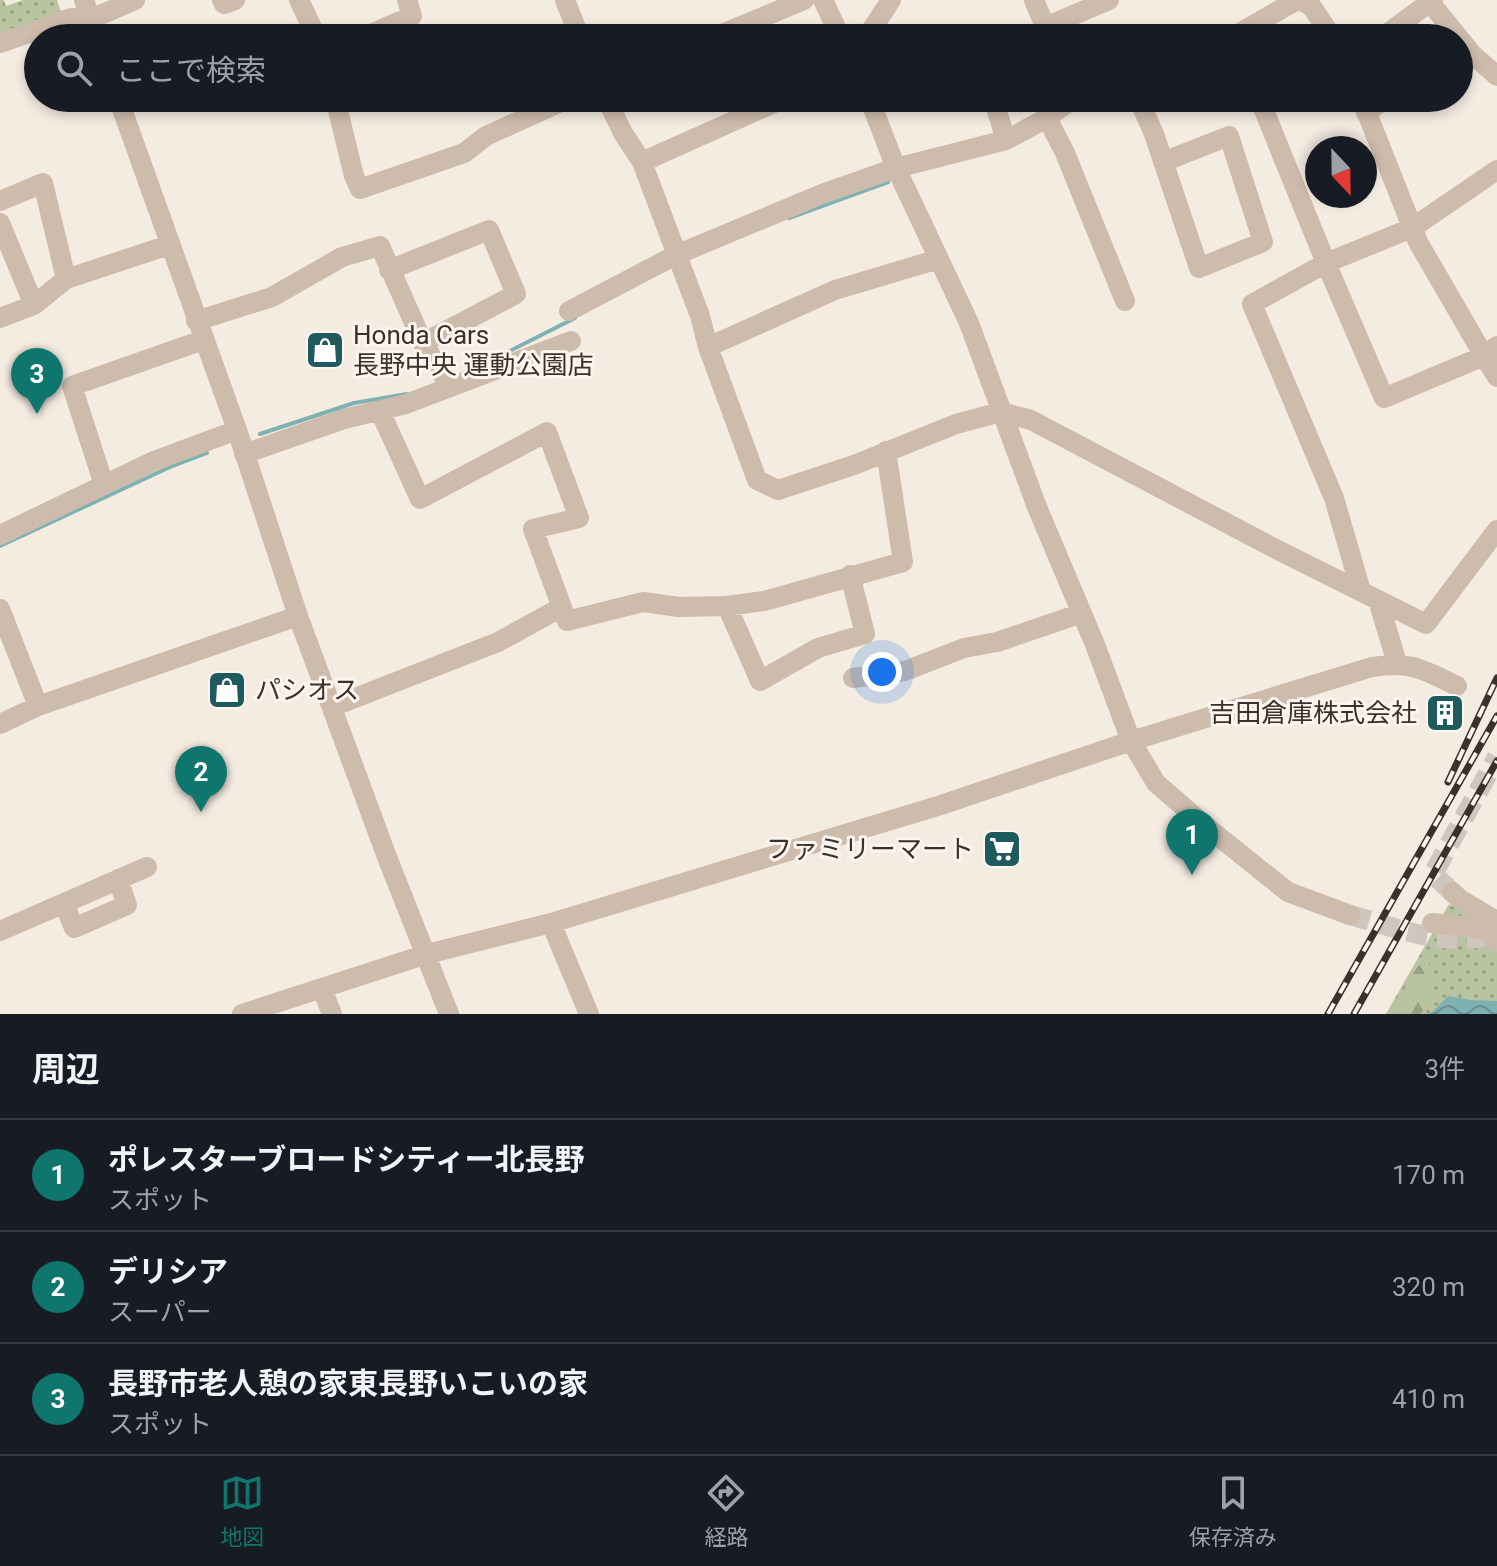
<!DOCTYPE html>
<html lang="ja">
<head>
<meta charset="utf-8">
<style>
	:root { --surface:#171b24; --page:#242831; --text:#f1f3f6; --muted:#9ea1a6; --line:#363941; --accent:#0f766e }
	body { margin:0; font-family:Roboto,"Noto Sans JP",sans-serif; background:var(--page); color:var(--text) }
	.compass { position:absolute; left:1305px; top:136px; width:72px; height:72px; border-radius:50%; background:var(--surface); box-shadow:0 4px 12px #0003; rotate:158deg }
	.you { position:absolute; left:882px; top:672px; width:28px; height:28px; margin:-20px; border:6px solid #fff; border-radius:50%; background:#1a73e8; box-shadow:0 0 0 12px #1a73e833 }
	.badge { display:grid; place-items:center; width:52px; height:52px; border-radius:50%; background:var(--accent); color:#fff; font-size:26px; font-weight:700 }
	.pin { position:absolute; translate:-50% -66px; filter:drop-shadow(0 2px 4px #0008) }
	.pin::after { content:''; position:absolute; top:42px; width:28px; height:24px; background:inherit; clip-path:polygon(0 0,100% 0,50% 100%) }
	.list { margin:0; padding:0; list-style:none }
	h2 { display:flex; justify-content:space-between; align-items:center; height:104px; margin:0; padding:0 32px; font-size:34px }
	h2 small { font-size:26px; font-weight:400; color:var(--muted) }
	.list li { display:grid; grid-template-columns:52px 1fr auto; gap:24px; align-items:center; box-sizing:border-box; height:112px; padding:0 32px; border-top:2px solid var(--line) }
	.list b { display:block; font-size:30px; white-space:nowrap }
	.list p { margin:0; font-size:26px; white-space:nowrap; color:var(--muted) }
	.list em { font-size:26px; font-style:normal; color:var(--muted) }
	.icon { flex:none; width:44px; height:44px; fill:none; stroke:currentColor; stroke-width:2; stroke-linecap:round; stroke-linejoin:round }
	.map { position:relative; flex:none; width:1497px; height:1014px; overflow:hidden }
	.search { position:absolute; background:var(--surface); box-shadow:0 4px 12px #0003; left:24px; right:24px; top:24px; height:88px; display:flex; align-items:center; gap:20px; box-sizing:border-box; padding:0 28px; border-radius:44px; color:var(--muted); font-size:30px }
	.sheet { height:440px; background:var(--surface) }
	nav { display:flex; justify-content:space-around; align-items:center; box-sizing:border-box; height:112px; border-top:2px solid var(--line); background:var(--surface); font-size:22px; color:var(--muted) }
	nav a { display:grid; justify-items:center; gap:4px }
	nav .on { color:var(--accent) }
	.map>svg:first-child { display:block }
	.green { fill:url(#green-dots) }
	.forest { fill:url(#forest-firs) }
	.water { fill:url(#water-waves) }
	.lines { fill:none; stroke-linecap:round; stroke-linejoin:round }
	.stream { stroke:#7fb0b2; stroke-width:4 }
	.minor-tunnel { stroke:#cfc6bd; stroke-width:20; stroke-dasharray:20 10; stroke-linecap:butt }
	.minor { stroke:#cdbbac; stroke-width:20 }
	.rail-casing { stroke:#3b302b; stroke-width:7 }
	.rail { stroke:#fbf5ee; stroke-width:4; stroke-dasharray:12; stroke-linecap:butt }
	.labels { text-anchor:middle; stroke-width:6; stroke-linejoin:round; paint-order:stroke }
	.poi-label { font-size:26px; fill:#3b302b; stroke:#fbf5ee; text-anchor:start }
</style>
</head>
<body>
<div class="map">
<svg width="1497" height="1014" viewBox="0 0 1497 1014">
	<defs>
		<pattern id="green-dots" width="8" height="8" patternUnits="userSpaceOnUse" patternTransform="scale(2)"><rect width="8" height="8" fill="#b8c4a0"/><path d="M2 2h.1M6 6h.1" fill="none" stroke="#97a083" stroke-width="1.8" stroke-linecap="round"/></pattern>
		<pattern id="forest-firs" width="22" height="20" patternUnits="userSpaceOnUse" patternTransform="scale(2)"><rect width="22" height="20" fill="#b8c4a0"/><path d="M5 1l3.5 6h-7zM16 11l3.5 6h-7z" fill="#97a083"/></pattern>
		<pattern id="water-waves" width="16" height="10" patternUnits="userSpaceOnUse" patternTransform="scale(2)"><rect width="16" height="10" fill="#7fb0b2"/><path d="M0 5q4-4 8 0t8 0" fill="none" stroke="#699091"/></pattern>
	</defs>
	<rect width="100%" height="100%" fill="#f4ebe1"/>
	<path class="green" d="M0,0H4L6,6L23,0H57L62,15L0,34Z
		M1449,904L1497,930V1014H1386Z"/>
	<path class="forest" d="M1428,954L1433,1000L1420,1014H1390L1416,969Z"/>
	<path class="water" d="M1448,996L1471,1000L1497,1001V1014H1430Z"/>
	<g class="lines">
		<path class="stream" d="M789,218L888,182
			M486,363L575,318
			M260,434L354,403L407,394
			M0,546L170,467L207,453"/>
		<path class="minor-tunnel" d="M1452,892L1433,874L1497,757
			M1350,915C1400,929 1445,948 1497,934"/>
		<path class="minor" d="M84,0L97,38
			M222,0L224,4L235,0
			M299,0L317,38
			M565,0L580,38
			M823,0L841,38
			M1034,0L1050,38
			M1301,0L1312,7L1333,38
			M1428,0L1473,55L1497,76
			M1045,27L1109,0
			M362,38L412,16L407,0
			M712,38L804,0
			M866,38L891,0
			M1231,38L1297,0
			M1381,38L1433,0
			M0,43L71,18L91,19L135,0
			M118,98L237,430L298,616L387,857L449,1014
			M335,98L354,176L360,189L464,153L486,136L570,98
			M606,98L623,133L642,162L700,316L708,347L757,480L778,490L854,465L956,424L1001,412L1031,420L1272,547L1426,624L1497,530
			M869,98L896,168L969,323L1037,507L1094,642L1131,741L1372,667C1411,661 1422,669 1457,686
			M993,98L1006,140
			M1138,98L1154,134L1199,268L1263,242L1229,136L1163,162
			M1259,98L1326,263L1384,398L1484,356L1497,377
			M1361,98L1418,242L1484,356L1497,346
			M1366,113L1386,98
			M1047,118L1065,153L1125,301
			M642,162L785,98
			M0,201L43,183L66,279
			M0,223L34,305
			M389,270L489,230L516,294L423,343
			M569,311L676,255L822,194L896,168L1006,140L1047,118L1074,98
			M0,318L34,305L66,279L169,245
			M196,321L272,297L342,257L380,246L423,343L450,386
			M708,347L835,290L939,259
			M380,411L420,499L547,432L579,518L533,529L567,621L643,602L679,607L727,606L764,601L903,562L886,451
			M244,454L344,419L406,404L571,341
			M104,485L72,386L203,340
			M0,535L154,461L237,430
			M1361,591L1334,498L1252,304L1326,263L1412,228L1497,170
			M1378,600L1397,663
			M727,606L760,681L818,648L865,634L850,575
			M0,609L38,706
			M853,678L905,671L964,648L997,642L1082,613
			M332,707L498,642L560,608
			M0,724L38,706L298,616
			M1452,892L1461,900L1497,921
			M64,903L74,928L127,905L118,879
			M551,923L589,1014
			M1432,923L1486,929L1497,942
			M0,931L147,867
			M322,989L332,1014
			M242,1014L427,954L551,923L941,805L1131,741L1156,783L1208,828L1288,892L1350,915"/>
		<defs>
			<path id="rail" d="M1448,782L1497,678
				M1328,1014L1497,716
				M1354,1014L1497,761"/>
		</defs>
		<use href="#rail" class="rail-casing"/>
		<use href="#rail" class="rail"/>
	</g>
	<defs>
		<symbol id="shop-square" viewBox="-11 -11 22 22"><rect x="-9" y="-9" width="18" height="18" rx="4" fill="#1f5a5e" stroke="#fbf5ee"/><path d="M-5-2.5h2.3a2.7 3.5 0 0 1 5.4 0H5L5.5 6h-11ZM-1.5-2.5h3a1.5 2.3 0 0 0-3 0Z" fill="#fff"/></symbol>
		<symbol id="building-square" viewBox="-11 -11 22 22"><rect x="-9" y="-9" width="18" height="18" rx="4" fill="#1f5a5e" stroke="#fbf5ee"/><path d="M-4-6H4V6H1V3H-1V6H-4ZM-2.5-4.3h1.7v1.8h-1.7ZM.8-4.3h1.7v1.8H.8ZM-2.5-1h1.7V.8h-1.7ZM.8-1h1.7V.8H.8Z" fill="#fff"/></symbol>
		<symbol id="supermarket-square" viewBox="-11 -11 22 22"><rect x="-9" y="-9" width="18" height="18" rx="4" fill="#1f5a5e" stroke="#fbf5ee"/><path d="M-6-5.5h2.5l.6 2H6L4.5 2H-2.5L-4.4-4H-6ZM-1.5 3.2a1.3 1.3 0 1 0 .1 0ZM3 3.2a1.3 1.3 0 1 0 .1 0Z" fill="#fff"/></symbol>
	</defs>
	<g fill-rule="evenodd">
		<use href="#shop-square" x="303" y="328" width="44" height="44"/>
		<use href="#shop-square" x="205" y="668" width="44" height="44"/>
		<use href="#building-square" x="1423" y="691" width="44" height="44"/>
		<use href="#supermarket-square" x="980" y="827" width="44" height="44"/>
	</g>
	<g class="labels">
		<g class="poi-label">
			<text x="353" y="344">Honda Cars<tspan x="353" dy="30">長野中央 運動公園店</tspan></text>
			<text x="255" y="699">パシオス</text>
			<text x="1417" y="722" text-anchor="end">吉田倉庫株式会社</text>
			<text x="974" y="858" text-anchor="end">ファミリーマート</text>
		</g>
	</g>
</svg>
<svg class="compass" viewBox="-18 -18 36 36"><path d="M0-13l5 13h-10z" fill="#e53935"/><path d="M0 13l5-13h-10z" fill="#9ea1a6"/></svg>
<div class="you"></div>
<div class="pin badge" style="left:1192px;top:875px">1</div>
<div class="pin badge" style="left:201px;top:812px">2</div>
<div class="pin badge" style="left:37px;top:414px">3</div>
<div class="search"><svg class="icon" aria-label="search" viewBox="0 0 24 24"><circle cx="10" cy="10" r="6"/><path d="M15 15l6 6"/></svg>ここで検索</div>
</div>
<section class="sheet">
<h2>周辺<small>3件</small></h2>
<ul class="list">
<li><span class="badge">1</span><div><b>ポレスターブロードシティー北長野</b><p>スポット</p></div><em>170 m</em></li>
<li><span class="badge">2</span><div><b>デリシア</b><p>スーパー</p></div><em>320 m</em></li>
<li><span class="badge">3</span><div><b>長野市老人憩の家東長野いこいの家</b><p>スポット</p></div><em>410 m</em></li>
</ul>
</section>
<nav>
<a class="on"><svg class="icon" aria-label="map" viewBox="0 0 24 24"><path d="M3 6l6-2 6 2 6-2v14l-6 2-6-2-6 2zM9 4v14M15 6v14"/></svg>地図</a>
<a><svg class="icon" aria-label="directions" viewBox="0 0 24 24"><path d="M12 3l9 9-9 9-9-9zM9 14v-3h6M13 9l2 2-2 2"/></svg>経路</a>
<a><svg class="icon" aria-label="saved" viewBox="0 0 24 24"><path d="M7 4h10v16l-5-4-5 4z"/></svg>保存済み</a>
</nav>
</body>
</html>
